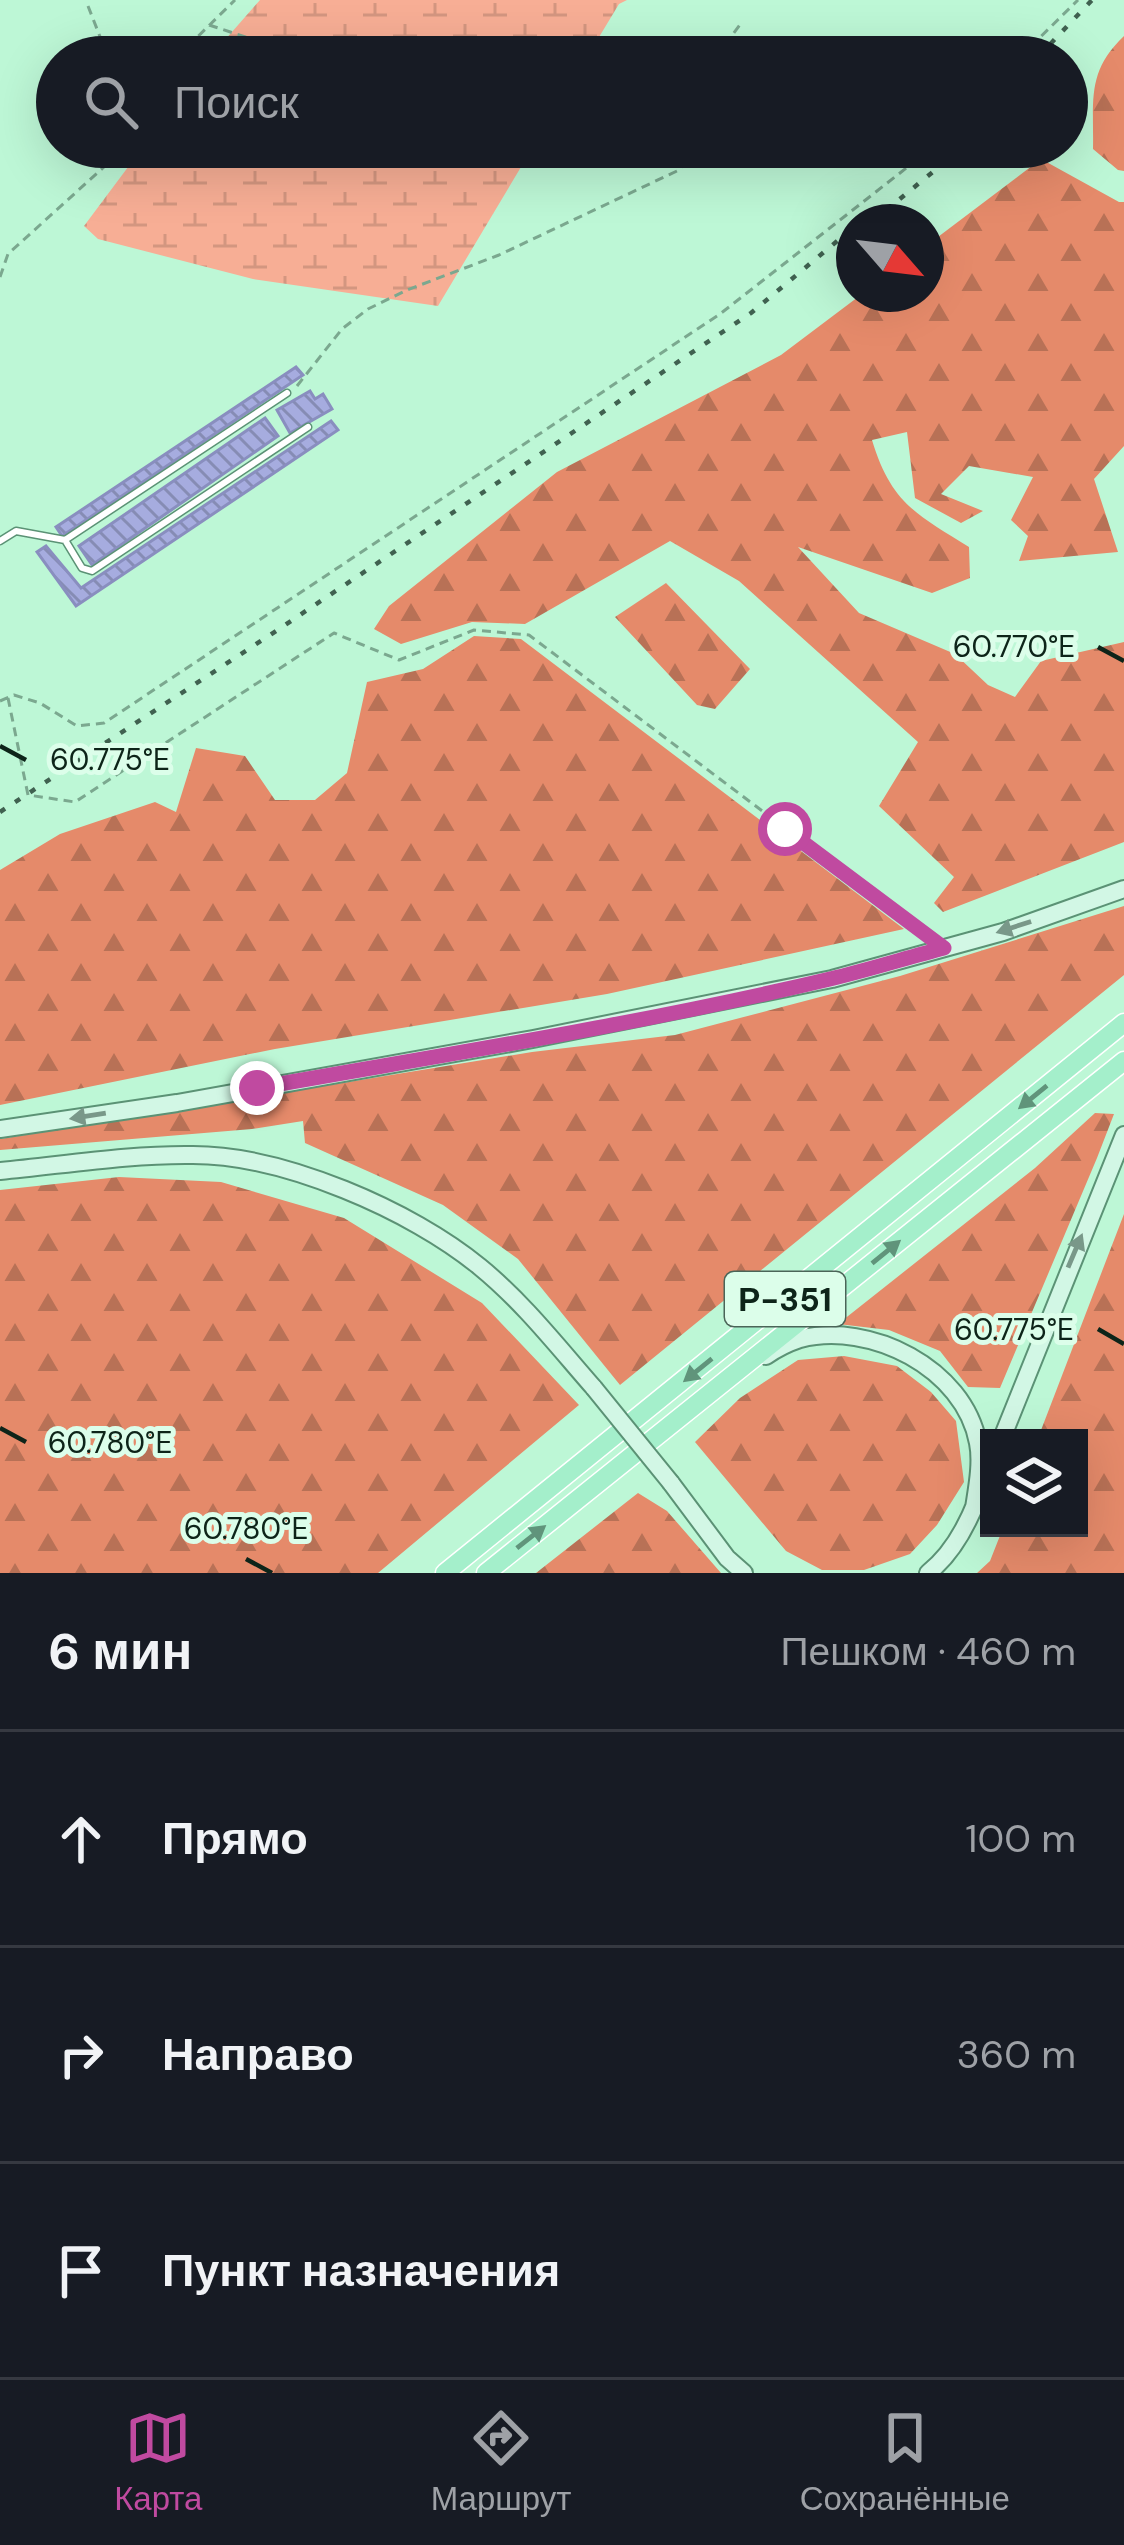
<!DOCTYPE html>
<html lang="ru">
<head>
<meta charset="utf-8">
<style>
	:root { --surface:#171b24; --page:#242831; --text:#f1f3f6; --muted:#9ea1a6; --line:#363941; --accent:#c04aa0 }
	body { margin:0; font-family:"DM Sans",sans-serif; background:var(--page); color:var(--text) }
	.controls { position:absolute; right:36px; bottom:36px; display:grid; overflow:hidden; border-radius:0px; box-shadow:0 12px 48px #0002 }
	.controls button { width:108px; height:108px; display:grid; place-items:center; padding:0; border:0; border-bottom:3px solid var(--line); background:var(--surface); color:var(--text); font:60px sans-serif }
	.compass { position:absolute; left:836px; top:204px; width:108px; height:108px; border-radius:50%; background:var(--surface); box-shadow:0 12px 48px #0002; rotate:118deg }
	.stop { position:absolute; width:36px; height:36px; margin:-27px; border:9px solid #c04aa0; border-radius:50%; background:#fff }
	.stop.end { background:#c04aa0; border-color:#fff; box-shadow:0 3px 12px #0008 }
	.list { margin:0; padding:0; list-style:none }
	h2 { display:flex; justify-content:space-between; align-items:center; height:156px; margin:0; padding:0 48px; font-size:51px }
	h2 small { font-size:39px; font-weight:400; color:var(--muted) }
	.list li { display:grid; grid-template-columns:78px 1fr auto; gap:36px; align-items:center; box-sizing:border-box; height:216px; padding:0 48px; border-top:3px solid var(--line) }
	.list b { display:block; font-size:45px; white-space:nowrap }
	.list em { font-size:39px; font-style:normal; color:var(--muted) }
	.icon { flex:none; width:66px; height:66px; fill:none; stroke:currentColor; stroke-width:2; stroke-linecap:round; stroke-linejoin:round }
	.map { position:relative; flex:none; width:1124px; height:1573px; overflow:hidden }
	.search { position:absolute; background:var(--surface); box-shadow:0 12px 48px #0002; left:36px; right:36px; top:36px; height:132px; display:flex; align-items:center; gap:30px; box-sizing:border-box; padding:0 42px; border-radius:66px; color:var(--muted); font-size:45px }
	.sheet { height:804px; background:var(--surface) }
	nav { display:flex; justify-content:space-around; align-items:center; box-sizing:border-box; height:168px; border-top:3px solid var(--line); background:var(--surface); font-size:33px; color:var(--muted) }
	nav a { display:grid; justify-items:center; gap:6px }
	nav .on { color:var(--accent) }
	.map>svg:first-child { display:block }
	.forest { fill:url(#forest-firs) }
	.wetland { fill:url(#wetland-marsh) }
	.shadow { fill:#0003 }
	.building { fill:url(#building-back-hatch); stroke:#898ebf; stroke-width:3 }
	.lines { fill:none; stroke-linecap:round; stroke-linejoin:round }
	.lane-casing { stroke:#5b9275; stroke-width:9 }
	.secondary-casing { stroke:#5b9275; stroke-width:20 }
	.primary-casing { stroke:#fff; stroke-width:21 }
	.path { stroke:#7ba88f; stroke-width:3; stroke-dasharray:9 6; stroke-linecap:butt }
	.lane { stroke:#fff; stroke-width:6 }
	.secondary { stroke:#d2f7e5; stroke-width:16 }
	.primary { stroke:#a4efcb; stroke-width:18 }
	.rail { stroke:#406150; stroke-width:4.5; stroke-dasharray:6 12; stroke-linecap:butt }
	.secondary-bridge-casing { stroke:#5b9275; stroke-width:20; stroke-linecap:butt }
	.secondary-bridge { stroke:#d2f7e5; stroke-width:16 }
	.oneway { fill:#799889 }
	.oneway2 { fill:#60947b }
	.route { stroke:#c04aa0; stroke-width:15 }
	.ticks { fill:none; stroke:#0d2419; stroke-width:4.5 }
	.labels { text-anchor:middle; stroke-width:10; stroke-linejoin:round; paint-order:stroke }
	.shield { fill:#dcfeea; stroke:#4b6558; stroke-width:3 }
	.shield-label { font-size:33px; font-weight:bold; fill:#0d2419 }
	.ticks-label { font-size:30px; text-anchor:middle; fill:#0d2419; stroke:#dcfeea; stroke-width:10; stroke-linejoin:round; paint-order:stroke }
</style>
</head>
<body>
<div class="map">
<svg width="1124" height="1573" viewBox="0 0 1124 1573">
	<defs>
		<pattern id="forest-firs" width="22" height="20" patternUnits="userSpaceOnUse" patternTransform="scale(3)"><rect width="22" height="20" fill="#e58a6a"/><path d="M5 1l3.5 6h-7zM16 11l3.5 6h-7z" fill="#b87156"/></pattern>
		<pattern id="wetland-marsh" width="20" height="14" patternUnits="userSpaceOnUse" patternTransform="scale(3)"><rect width="20" height="14" fill="#f7ae95"/><path d="M1 5h8M5 5V1M11 12h8M15 12V8" fill="none" stroke="#d39680"/></pattern>
		<pattern id="building-back-hatch" width="6" height="6" patternUnits="userSpaceOnUse" patternTransform="scale(3)"><rect width="6" height="6" fill="#a6acdf"/><path d="M-1 5l2 2M0 0l6 6M5-1l2 2" fill="none" stroke="#868cb4"/></pattern>
	</defs>
	<rect width="100%" height="100%" fill="#bdf7d6"/>
	<path class="forest" d="M1124,36V171L1118,170L1093,149C1094,101 1086,72 1124,36Z
		M1041,159L1119,202H1124V446L1094,479L1118,552L1019,561L1028,536L1011,520L1033,477L969,466L941,494L983,511L961,523L915,498L907,432L872,440C891,503 916,514 969,547L970,578L932,593L798,547L859,613L955,654L988,685L1015,697L1041,661L1124,642V842L943,912L934,903L954,877L879,806L918,742L739,581L670,541L525,624L472,622L401,644L374,629L389,606L557,472L781,355L862,294H926V246Z
		M666,583L750,669L715,709L697,705L615,617Z
		M474,636L521,639L904,929L607,994L275,1049L0,1105V870L60,834L155,802L176,812L196,748L245,756L275,800H315L347,773L367,682L423,669Z
		M1124,906V975L620,1385L518,1259L443,1205L305,1143L303,1121L252,1129L0,1150V1139L532,1052L675,1035L900,976Z
		M1095,1113L1114,1114L1097,1158L1000,1388L968,1387L940,1351L889,1330L838,1324L1035,1168Z
		M119,1177L221,1182L344,1218L482,1303L579,1405L378,1573H0V1190Z
		M1124,1214V1573H977L990,1561L1003,1528H1079V1438H1038Z
		M844,1356L897,1366L931,1392L956,1421L964,1482L937,1525L910,1554L864,1570H822L786,1551L695,1442L740,1398L798,1360Z
		M638,1493L667,1511L721,1573H536Z"/>
	<path class="wetland" d="M260,0H627L619,4L587,57H210Z
		M143,147H533L438,306L253,279L98,239L84,226Z"/>
	<path class="shadow" d="M331,425L337,431L79,604L41,553L81,591Z"/>
	<path class="building" d="M296,367L303,375L62,536L56,527Z
		M310,391L315,399L323,394L332,409L290,433L277,410Z
		M265,418L278,436L92,565L79,546Z
		M331,421L338,430L76,606L37,552L46,546L81,588Z"/>
	<g class="lines">
		<defs>
			<path id="lane" d="M65,540L82,568L92,571L308,427
				M0,541L16,531L65,540L287,393"/>
			<path id="secondary" d="M0,1129L177,1103L533,1039L832,979L1003,932L1124,889
				M0,1171C64,1165 129,1154 193,1155C283,1155 411,1210 480,1267C523,1302 558,1347 594,1388
				M766,1356C776,1349 788,1343 800,1339C870,1321 964,1368 978,1443C982,1463 977,1488 974,1508
				M1002,1438L1124,1135
				M671,1483L727,1558L744,1573
				M928,1573C951,1555 966,1528 977,1500"/>
			<path id="primary" d="M445,1573L1124,1023
				M486,1573L1124,1061"/>
		</defs>
		<use href="#lane" class="lane-casing"/>
		<use href="#secondary" class="secondary-casing"/>
		<use href="#primary" class="primary-casing"/>
		<path class="path" d="M88,6L108,57
			M209,25L307,57
			M177,57L235,0
			M716,57L742,22
			M1020,57L1078,0
			M0,277L8,254L105,166L112,147
			M297,386L342,329L368,309L407,290L499,255L679,170L700,147
			M8,698L28,795L75,802L334,633L399,660L474,630L529,635L928,936
			M0,701L14,695L40,703L77,726L104,723L720,314L914,162L929,147"/>
		<use href="#lane" class="lane"/>
		<use href="#secondary" class="secondary"/>
		<use href="#primary" class="primary"/>
		<path class="rail" d="M1038,57L1092,0
			M872,222L963,147
			M0,812L270,635L751,313L854,227"/>
		<defs>
			<path id="secondary-bridge" d="M594,1388L671,1483"/>
		</defs>
		<use href="#secondary-bridge" class="secondary-bridge-casing"/>
		<use href="#secondary-bridge" class="secondary-bridge"/>
	</g>
	<defs><path id="oneway-solid" d="M-6-.8H1V-3.2L6.5 0L1 3.2V.8H-6Z" transform="scale(3)"/></defs>
	<g class="oneway">
		<use href="#oneway-solid" transform="translate(1014 927) rotate(162)"/>
		<use href="#oneway-solid" transform="translate(88 1116) rotate(171)"/>
		<use href="#oneway-solid" transform="translate(1075 1251) rotate(-67)"/>
	</g>
	<g class="oneway2">
		<use href="#oneway-solid" transform="translate(1033 1097) rotate(141)"/>
		<use href="#oneway-solid" transform="translate(886 1252) rotate(-39)"/>
		<use href="#oneway-solid" transform="translate(698 1370) rotate(141)"/>
		<use href="#oneway-solid" transform="translate(531 1537) rotate(-38)"/>
	</g>
	<g class="lines">
		<path class="route" d="M257,1088C448,1054 641,1024 830,979C868,970 906,958 944,948L785,829"/>
	</g>
	<path class="ticks" d="M1098,647L1124,661M0,746L26,760M1098,1329L1124,1344M0,1428L26,1442M246,1559L272,1573"/>
	<g class="labels">
		<rect class="shield" x="725" y="1272" width="120" height="54" rx="9"/>
		<g class="shield-label">
			<text x="785" y="1311">Р-351</text>
		</g>
	</g>
	<g class="ticks-label">
		<text x="1014" y="657">60.770°E</text>
		<text x="110" y="770">60.775°E</text>
		<text x="1014" y="1340">60.775°E</text>
		<text x="110" y="1453">60.780°E</text>
		<text x="246" y="1539">60.780°E</text>
	</g>
</svg>
<div class="controls">
<button><svg class="icon" aria-label="layers" viewBox="0 0 24 24"><path d="M12 4l9 5-9 5-9-5zM3 14l9 5 9-5"/></svg></button>
</div>
<svg class="compass" viewBox="-18 -18 36 36"><path d="M0-13l5 13h-10z" fill="#e53935"/><path d="M0 13l5-13h-10z" fill="#9ea1a6"/></svg>
<div class="stop" style="left:785px;top:829px"></div>
<div class="stop end" style="left:257px;top:1088px"></div>
<div class="search"><svg class="icon" aria-label="search" viewBox="0 0 24 24"><circle cx="10" cy="10" r="6"/><path d="M15 15l6 6"/></svg>Поиск</div>
</div>
<section class="sheet">
<h2>6 мин<small>Пешком · 460 m</small></h2>
<ul class="list">
<li><svg class="icon" aria-label="ahead" viewBox="0 0 24 24"><path d="M12 20V5M6 11l6-6 6 6"/></svg><div><b>Прямо</b></div><em>100 m</em></li>
<li><svg class="icon" aria-label="right" viewBox="0 0 24 24"><path d="M7 20v-9h11M14 6l5 5-5 5"/></svg><div><b>Направо</b></div><em>360 m</em></li>
<li><svg class="icon" aria-label="arrive" viewBox="0 0 24 24"><path d="M6 21V4h12l-3 4 3 4H6"/></svg><div><b>Пункт назначения</b></div></li>
</ul>
</section>
<nav>
<a class="on"><svg class="icon" aria-label="map" viewBox="0 0 24 24"><path d="M3 6l6-2 6 2 6-2v14l-6 2-6-2-6 2zM9 4v14M15 6v14"/></svg>Карта</a>
<a><svg class="icon" aria-label="directions" viewBox="0 0 24 24"><path d="M12 3l9 9-9 9-9-9zM9 14v-3h6M13 9l2 2-2 2"/></svg>Маршрут</a>
<a><svg class="icon" aria-label="saved" viewBox="0 0 24 24"><path d="M7 4h10v16l-5-4-5 4z"/></svg>Сохранённые</a>
</nav>
</body>
</html>
